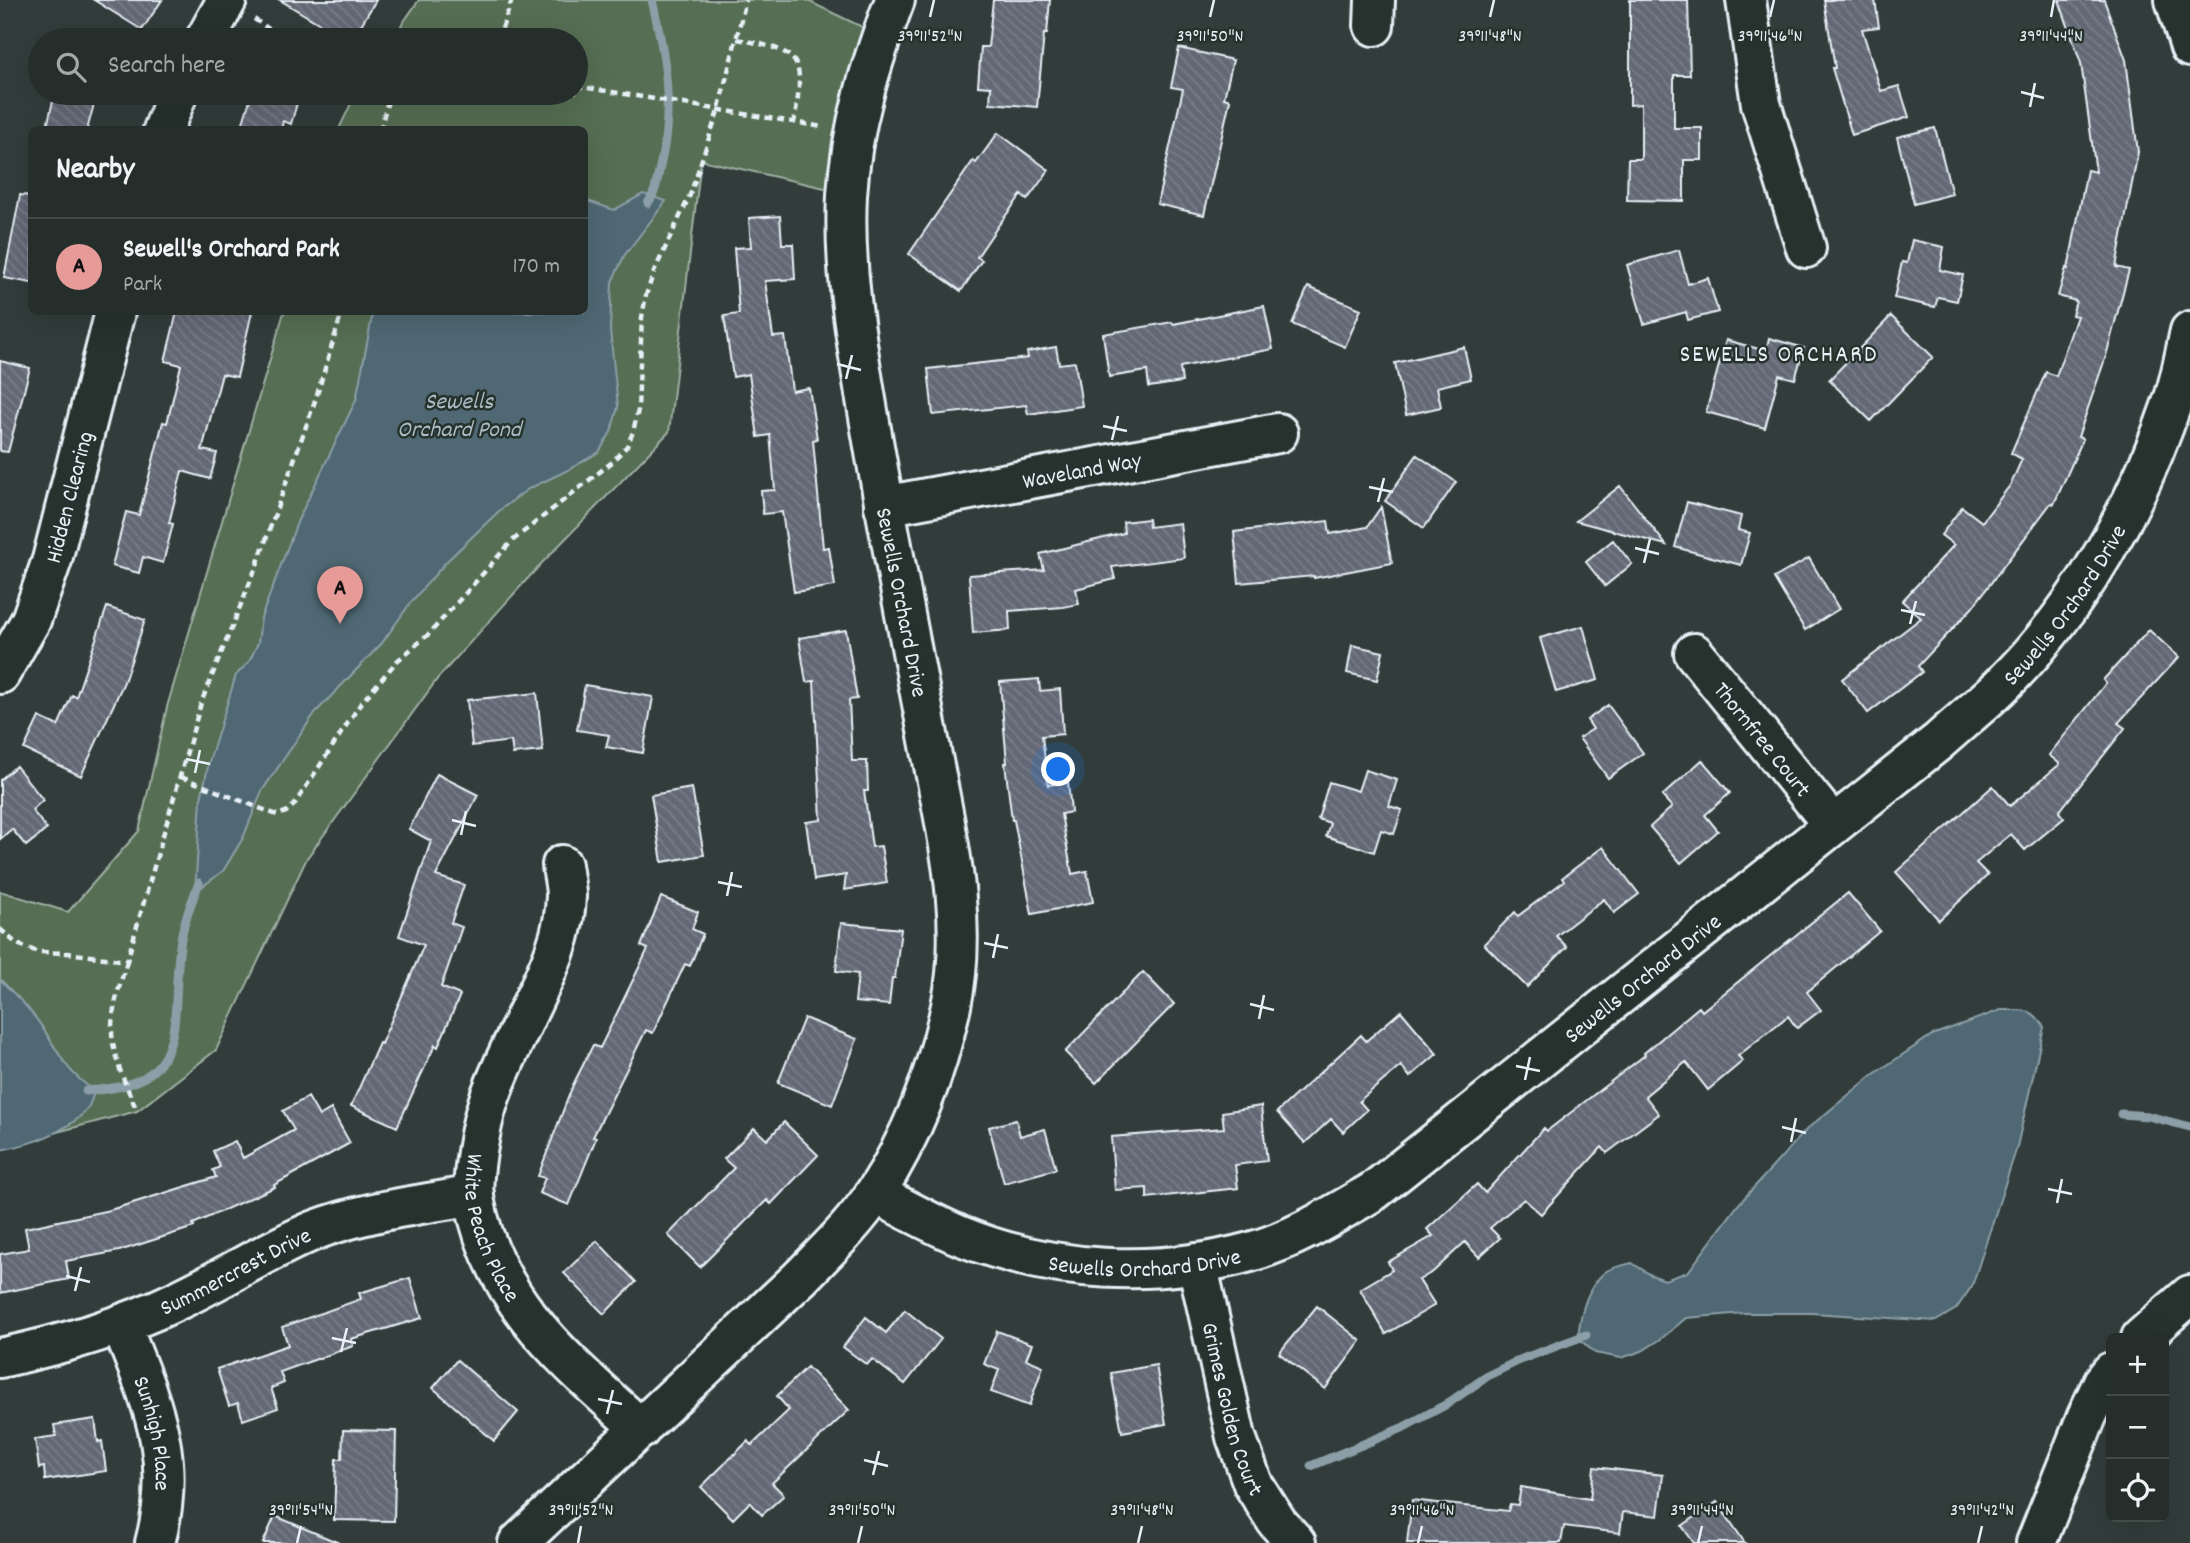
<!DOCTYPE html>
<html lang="en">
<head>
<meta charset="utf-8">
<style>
	:root { --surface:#262e2c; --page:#2e3634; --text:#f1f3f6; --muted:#a4a8a9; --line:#424a48; --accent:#e69b98 }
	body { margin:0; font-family:Dekko,sans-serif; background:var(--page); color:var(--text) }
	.controls { position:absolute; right:21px; bottom:21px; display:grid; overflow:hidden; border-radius:10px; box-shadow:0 7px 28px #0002 }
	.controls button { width:63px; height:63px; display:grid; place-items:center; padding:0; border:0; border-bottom:2px solid var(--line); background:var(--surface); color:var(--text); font:35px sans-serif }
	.you { position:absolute; left:1059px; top:770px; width:24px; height:24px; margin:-18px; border:5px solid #fff; border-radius:50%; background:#1a73e8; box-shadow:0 0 0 10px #1a73e833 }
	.badge { display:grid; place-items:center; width:46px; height:46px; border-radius:50%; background:var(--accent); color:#111; font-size:23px; font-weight:700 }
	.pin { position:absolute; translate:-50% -58px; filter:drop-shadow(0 2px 4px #0008) }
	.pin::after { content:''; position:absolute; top:37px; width:24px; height:21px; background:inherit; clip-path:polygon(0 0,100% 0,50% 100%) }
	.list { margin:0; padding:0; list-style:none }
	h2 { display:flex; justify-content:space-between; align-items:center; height:91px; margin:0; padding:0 28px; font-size:30px }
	h2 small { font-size:23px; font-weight:400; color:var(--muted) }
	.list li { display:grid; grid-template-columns:46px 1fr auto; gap:21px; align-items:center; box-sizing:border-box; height:98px; padding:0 28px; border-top:2px solid var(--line) }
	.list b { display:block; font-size:26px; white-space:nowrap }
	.list p { margin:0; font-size:23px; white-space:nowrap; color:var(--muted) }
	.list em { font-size:23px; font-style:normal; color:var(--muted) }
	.icon { flex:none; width:38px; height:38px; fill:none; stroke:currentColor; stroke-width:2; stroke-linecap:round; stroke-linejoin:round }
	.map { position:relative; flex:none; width:2190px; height:1543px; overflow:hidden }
	.search { position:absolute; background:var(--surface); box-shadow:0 7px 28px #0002; left:28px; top:28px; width:560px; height:77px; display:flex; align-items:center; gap:18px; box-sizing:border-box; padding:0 24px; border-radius:38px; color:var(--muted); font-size:26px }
	.panel { position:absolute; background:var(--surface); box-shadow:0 7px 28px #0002; left:28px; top:126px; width:560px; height:189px; border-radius:10px }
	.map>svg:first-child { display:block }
	.green { fill:#566e52; stroke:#9fb0a5; stroke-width:2 }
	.water { fill:#4f6873; stroke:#8c9fa8; stroke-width:2 }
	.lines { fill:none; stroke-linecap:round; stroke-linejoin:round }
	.stream { stroke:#8c9fa8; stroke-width:9 }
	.building { fill:url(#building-back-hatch); stroke:#e8f1f8; stroke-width:2 }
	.minor-casing { stroke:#e8f1f8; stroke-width:44 }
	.path { stroke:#e8f1f8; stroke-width:4.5; stroke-dasharray:7 5; stroke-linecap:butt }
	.minor { stroke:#26332d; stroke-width:38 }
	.ticks { fill:none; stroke:#e8f1f8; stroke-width:2.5 }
	.labels { text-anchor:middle; stroke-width:5; stroke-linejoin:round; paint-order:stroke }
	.street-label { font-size:23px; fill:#e8f1f8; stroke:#26332d }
	.neighbourhood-label { font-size:24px; letter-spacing:2px; fill:#e8f1f8; stroke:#26332d }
	.water-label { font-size:24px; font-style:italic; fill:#abbac3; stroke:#26332d }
	.ticks-label { font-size:18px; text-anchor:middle; fill:#e8f1f8; stroke:#26332d; stroke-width:5; stroke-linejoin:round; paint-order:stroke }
</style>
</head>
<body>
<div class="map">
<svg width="2190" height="1543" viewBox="0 0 2190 1543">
	<defs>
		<pattern id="building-back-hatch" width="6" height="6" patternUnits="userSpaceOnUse" patternTransform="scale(1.75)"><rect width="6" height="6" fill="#636775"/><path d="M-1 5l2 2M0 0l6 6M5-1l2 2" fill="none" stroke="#797d89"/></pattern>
	</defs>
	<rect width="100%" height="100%" fill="#323d3b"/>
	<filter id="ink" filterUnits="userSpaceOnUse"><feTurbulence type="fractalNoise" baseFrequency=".0143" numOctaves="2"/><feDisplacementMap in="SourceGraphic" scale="14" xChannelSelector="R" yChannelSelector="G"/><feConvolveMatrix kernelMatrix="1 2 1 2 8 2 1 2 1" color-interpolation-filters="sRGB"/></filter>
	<g filter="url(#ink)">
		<path class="green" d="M419,0H806L881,36L847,193L701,160L669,432L540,565L438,678L307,858L216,1050L137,1111L0,1147V891L68,912L139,831L167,707L284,312H584V130L339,129L356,93H576V40H391Z"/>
		<path class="water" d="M643,194L666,201L624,256L612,282L610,330L618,407L611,432L599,452L568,470L528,489L500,510L447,561L411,602L382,643L315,713L262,791L243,838L223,871L195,892L201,799L209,762L236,675L249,662L258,643L261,618L298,520L356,400L373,312H584L585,200L614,210Z
			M0,979C10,990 21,1000 30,1011C57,1042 56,1065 95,1091C92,1097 90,1106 86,1111C65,1133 29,1145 0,1150Z
			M2001,1010C2023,1010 2032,1007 2044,1027L2017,1147L1972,1286L1956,1309L1936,1321L1812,1313H1744L1686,1318L1661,1339L1642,1351L1621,1358L1595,1353L1578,1338C1580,1315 1586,1288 1605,1272C1612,1267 1624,1265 1632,1263L1651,1275L1665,1280L1688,1272L1738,1205L1807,1129L1874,1074L1932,1035Z"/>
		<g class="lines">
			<path class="stream" d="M648,203C656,193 657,180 660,167C674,108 666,58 652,0
				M86,1091C197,1086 168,1019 181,939C184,920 192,901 199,883
				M2121,1114L2148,1116L2190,1127
				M1311,1466L1402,1428L1447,1404L1489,1375L1522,1359L1586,1335"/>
		</g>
		<path class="building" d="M94,0H162L142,30Z
			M280,0H376L352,40H347Z
			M993,0H1050L1047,34H1044L1037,107L990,103L991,87L978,86L981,47H988Z
			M1630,0H1688L1690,75H1674V128H1702V160H1684V201L1627,200L1628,159H1641V104L1630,105Z
			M1824,0H1875L1879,27L1862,29L1881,91L1899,86L1909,117L1852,135L1832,68H1835Z
			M2059,0H2104L2126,60L2138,152L2116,267L2129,270L2106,356L2078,437L2083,439L2054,504L2051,503L1972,608L1918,666L1922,672L1868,713L1842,679L1921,618L1902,601L1954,545L1941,535L1962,507L1982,522L2011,484L2022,459L2011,453L2046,372L2056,376L2077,316L2072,315L2076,301L2058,296L2066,268L2068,269L2087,170L2096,172L2081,63Z
			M1179,48L1233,60L1224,98L1230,100L1204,215L1157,204L1183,89L1171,87Z
			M55,93H97L87,130H46Z
			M252,93H300L291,124L283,121L281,130H256L242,126Z
			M1935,128L1952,194L1914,204L1897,137Z
			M998,133L1049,170L1027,200L1021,195L998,226L977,257L982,260L961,291L909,254L973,161L976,163Z
			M20,195L32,196V283L4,278Z
			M780,216L782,244H793L795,279L765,281L773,337L785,336L792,391L809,388L817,439L813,440L823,548L829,547L835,586L794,592L782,512L763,514L761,491L775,490L770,435L758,437L749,374L733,377L724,316L739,314L734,248L751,247L749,218Z
			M1912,240L1944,247L1940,270L1963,275L1957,301L1938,297L1935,307L1894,298L1902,262L1907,263Z
			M1679,250L1688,284L1708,278L1718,312L1688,320L1686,312L1644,324L1627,265Z
			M1308,287L1361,309L1345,347L1292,324Z
			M1264,306L1273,349L1180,367L1182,382L1149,387L1147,371L1109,377L1103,334L1172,322L1173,324Z
			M177,312H252L237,377L222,374L202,450L217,453L210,479L182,471L169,523L173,524L163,563L143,557L139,573L112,566L126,512L139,515L163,422L167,423L181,365L165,361Z
			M1891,316L1933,357L1871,421L1829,380Z
			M1769,338L1804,348L1795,379L1779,375L1765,428L1706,412L1726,340L1766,351Z
			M1056,347L1059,364L1075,362L1082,406L1028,414L1026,405L933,415L928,369L1028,358L1027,352Z
			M1464,347L1471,379L1437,387L1441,407L1406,415L1395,363Z
			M0,361L30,368L8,452L0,451Z
			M1417,455L1456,482L1424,528L1385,501Z
			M1620,486L1666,545L1576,521Z
			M1687,502L1741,516L1738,530L1750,533L1741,565L1675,547Z
			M1381,507L1392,563L1314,578V576L1239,583L1234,532L1328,521L1330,534L1367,527Z
			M1148,519L1149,527L1180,523L1184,558L1112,567L1115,579L1076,589L1079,604L1063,607L1009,611L1010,630L973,633L969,575L1044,570L1040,554L1124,533L1123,522Z
			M1613,540L1632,564L1605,586L1586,562Z
			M1809,558L1839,609L1805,630L1774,578Z
			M107,607L145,620L124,682L81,776L24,749L39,717L58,726L72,695L76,697Z
			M1583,626L1598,680L1556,692L1540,638Z
			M846,630L857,699L849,700L852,761H867L868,791H864L872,847L881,846L887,883L844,890L846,875L814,880L806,822L821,820L814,681L806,682L799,638Z
			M2149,630L2179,657L2118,723L2125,728L2059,812L2064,818L2025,850L2011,834L1976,863L1988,875L1939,920L1896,872L1993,786L2010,806L2060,764L2049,755L2106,683L2103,680Z
			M1352,645L1383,652L1377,680L1347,673Z
			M1039,679L1040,691L1060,689L1063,734L1042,736L1048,785L1068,782L1071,812L1061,814L1072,874L1087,871L1093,902L1032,914L1014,820H1012L1005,763H1007L1000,682Z
			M585,685L653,697L643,753L606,747L609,735L577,730Z
			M537,693L543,751L513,754L511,741L472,746L467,700Z
			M1608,705L1643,753L1608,778L1579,738L1593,729L1587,720Z
			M1702,760L1730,793L1705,815L1718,831L1681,863L1650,827L1672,807L1662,796Z
			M16,766L43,800L32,810L47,829L26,846L12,829L0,839V780Z
			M1365,770L1397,780L1389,806L1402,810L1394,834L1381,830L1374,852L1326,836L1330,823L1318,819L1329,782L1358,791Z
			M437,774L478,795L436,876L464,885L451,923L462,927L441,987L460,995L438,1047L435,1045L397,1127L351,1106L379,1043L381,1044L424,945L399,936L431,841L409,829Z
			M692,788L704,855L662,862L651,795Z
			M1603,847L1639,894L1614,913L1604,899L1556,936L1567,947L1527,987L1484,944L1515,912L1518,916L1564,881L1562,878Z
			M1848,893L1880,931L1807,992L1821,1010L1797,1028L1788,1016L1738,1056L1743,1061L1708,1090L1686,1062L1645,1096L1659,1114L1607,1153L1602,1147L1541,1214L1524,1199L1490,1228L1500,1238L1479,1257L1465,1242L1434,1271L1419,1280L1435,1305L1386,1334L1360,1289L1392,1270L1388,1262L1433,1236L1427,1229L1477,1184L1485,1193L1544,1128L1547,1131L1645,1055L1644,1053L1699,1007L1702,1011Z
			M661,897L698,912L692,929L703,934L690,966L685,964L653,1033L646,1030L593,1137L596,1138L569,1205L539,1193L545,1178L538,1176L573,1085L593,1045L600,1048L648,949L641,946Z
			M841,923L901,929L895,978H892L889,1005L855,1002L858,974L836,971Z
			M1143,972L1174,1004L1096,1083L1065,1052Z
			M1401,1011L1437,1054L1410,1077L1401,1066L1359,1101L1367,1110L1343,1132L1331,1119L1305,1143L1277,1112L1361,1035L1366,1041Z
			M804,1018L857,1039L832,1105L778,1083Z
			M308,1097L319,1116L331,1109L350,1143L274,1185L275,1187L193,1224L194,1227L119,1251L66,1261L69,1279L0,1293V1254L29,1249L25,1228L110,1210L216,1177L213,1170L220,1167L213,1151L235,1141L243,1158L294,1130L283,1111Z
			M1261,1106L1267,1161L1235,1165L1238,1188L1147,1198V1188L1115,1190L1111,1137L1224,1128L1222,1112Z
			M1016,1120L1020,1136L1045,1129L1056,1169L1004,1183L989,1127Z
			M784,1122L818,1155L771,1204L767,1200L700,1267L668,1235L734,1168L724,1159L754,1128L767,1140Z
			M597,1241L636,1282L604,1314L564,1273Z
			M410,1278L422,1318L351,1339L353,1346L280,1372L284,1383L271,1388L278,1408L243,1420L238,1403L229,1406L217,1369L288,1345L282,1327L361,1299L359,1293Z
			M1317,1306L1361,1341L1325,1389L1279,1353Z
			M905,1310L941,1339L905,1384L872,1359L867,1365L843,1347L866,1317L886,1333Z
			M997,1331L1032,1344L1026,1359L1043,1366L1029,1406L991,1392L999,1370L984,1364Z
			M457,1360L518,1412L494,1441L433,1388Z
			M1156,1365L1166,1424L1122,1432L1111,1373Z
			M807,1367L849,1410L772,1483L784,1495L762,1515L750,1502L733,1519L701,1487L748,1441L752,1445L789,1410L777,1396Z
			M95,1419L98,1442L102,1441L106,1471L45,1480L44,1467L39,1468L35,1439L56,1436L54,1425Z
			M343,1430L396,1431L394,1521L334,1520L336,1459H342Z
			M1594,1467L1663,1475L1658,1516L1623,1512L1620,1533L1564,1526L1561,1543H1407L1412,1500L1508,1511L1510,1504L1518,1505L1521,1487L1590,1499Z
			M1717,1502L1745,1543H1694L1682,1526Z
			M275,1516L339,1543H263Z"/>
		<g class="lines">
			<defs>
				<g id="minor">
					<path d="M1746,0L1761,104L1806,248"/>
					<path d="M2175,0L2190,47"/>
					<path d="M1374,26L1375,0"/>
					<path d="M205,40L227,0"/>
					<path d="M163,130L178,93"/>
					<path id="s1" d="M884,506L1278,433"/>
					<path id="s2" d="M1694,653L1833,825"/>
					<path id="s3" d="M0,674L31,620L52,560L115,312"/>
					<path id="s4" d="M562,865C563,875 566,886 566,896C565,939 544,978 526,1016C513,1045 497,1074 488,1103C481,1124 471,1177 474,1198C493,1303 567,1361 641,1429"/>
					<path id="s5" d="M875,1193C903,1208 932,1224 961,1236C1052,1273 1156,1278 1250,1252C1294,1240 1335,1214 1374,1191L1939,741C1959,723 1980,706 1999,688C2080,609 2138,505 2174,398C2181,377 2185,353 2190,331"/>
					<path id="s6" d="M1197,1263L1236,1437L1253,1484L1277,1522L1296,1543"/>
					<path id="s7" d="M121,1325C152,1404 178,1457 155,1543"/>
					<path d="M2141,1338L2190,1295"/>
					<path id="s8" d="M0,1358C61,1345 120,1328 176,1301C223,1279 266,1251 313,1231C364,1211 420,1205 474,1195"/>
					<path d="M518,1543L800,1278C826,1251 855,1224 876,1192C912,1137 937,1071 951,1006C970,918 945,826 929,740C909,636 889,533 871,429C858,351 843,274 847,195C851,127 871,63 895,0"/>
					<path d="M2036,1543L2087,1416L2103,1382L2111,1372"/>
				</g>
			</defs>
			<use href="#minor" class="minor-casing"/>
			<path class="path" d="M254,19L285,40
				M737,39C803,52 805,57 794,123
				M498,40L512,0
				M576,86L823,127
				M368,93L389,97L407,93
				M380,130L389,97
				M181,777L277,815L286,812L294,805L361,703L397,661L429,634L512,541L611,463L627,446L633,432L638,410L642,317L646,295L654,272L690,195L718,111L746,0
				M0,929L17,944L38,952L68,953L127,961L201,703L257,565L316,398L342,312
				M127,961C121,982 113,1004 112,1026C111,1056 126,1084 137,1111"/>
			<use href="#minor" class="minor"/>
		</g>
	</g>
	<path class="ticks" d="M930,17L934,0M1210,17L1214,0M1490,17L1494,0M1770,17L1774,0M2051,17L2054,0M2021,92L2044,98M2030,107L2035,83M837,364L861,370M846,379L852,355M1103,426L1127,431M1112,440L1118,416M1369,487L1393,492M1378,502L1384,478M1635,548L1659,554M1644,563L1650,539M1901,610L1925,615M1910,624L1916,601M186,759L210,764M195,773L200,750M452,820L476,826M461,835L466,811M718,882L742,887M727,896L732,872M984,943L1008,948M993,958L998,934M1250,1004L1274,1010M1259,1019L1264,995M1516,1066L1540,1071M1525,1080L1530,1057M1782,1127L1806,1133M1791,1142L1796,1118M2048,1189L2072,1194M2057,1203L2062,1179M66,1276L90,1282M75,1291L81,1267M332,1338L356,1343M341,1352L347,1328M598,1399L622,1404M607,1414L613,1390M864,1460L888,1466M873,1475L879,1451M297,1543L301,1526M578,1543L581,1526M858,1543L862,1526M1138,1543L1142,1526M1418,1543L1422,1526M1698,1543L1702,1526M1978,1543L1982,1526"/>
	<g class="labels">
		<g class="street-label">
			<text dy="8" stroke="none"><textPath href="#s1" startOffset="201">Waveland Way</textPath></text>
			<text dy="8" stroke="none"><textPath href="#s3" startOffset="191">Hidden Clearing</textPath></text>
			<text transform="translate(903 602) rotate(79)" y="8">Sewells Orchard Drive</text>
			<text dy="8" stroke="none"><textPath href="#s5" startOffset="1438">Sewells Orchard Drive</textPath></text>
			<text dy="8" stroke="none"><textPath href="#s2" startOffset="110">Thornfree Court</textPath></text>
			<text dy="8" stroke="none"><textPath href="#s5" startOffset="872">Sewells Orchard Drive</textPath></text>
			<text dy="8" stroke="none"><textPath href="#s4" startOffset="383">White Peach Place</textPath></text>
			<text dy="8" stroke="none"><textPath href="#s5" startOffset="284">Sewells Orchard Drive</textPath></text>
			<text dy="8" stroke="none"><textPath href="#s8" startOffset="252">Summercrest Drive</textPath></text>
			<text dy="8" stroke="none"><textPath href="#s6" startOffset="150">Grimes Golden Court</textPath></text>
			<text dy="8" stroke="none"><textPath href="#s7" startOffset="114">Sunhigh Place</textPath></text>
		</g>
		<g class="neighbourhood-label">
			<text x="1779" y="361">SEWELLS ORCHARD</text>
		</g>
		<g class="water-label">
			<text x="459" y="408">Sewells<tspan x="459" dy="28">Orchard Pond</tspan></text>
		</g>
	</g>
	<g class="ticks-label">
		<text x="930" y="41">39°11'52"N</text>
		<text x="1210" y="41">39°11'50"N</text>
		<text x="1490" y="41">39°11'48"N</text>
		<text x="1770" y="41">39°11'46"N</text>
		<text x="2051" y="41">39°11'44"N</text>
		<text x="301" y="1515">39°11'54"N</text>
		<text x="581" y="1515">39°11'52"N</text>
		<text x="862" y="1515">39°11'50"N</text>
		<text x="1142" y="1515">39°11'48"N</text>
		<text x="1422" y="1515">39°11'46"N</text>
		<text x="1702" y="1515">39°11'44"N</text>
		<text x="1982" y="1515">39°11'42"N</text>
	</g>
</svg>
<div class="controls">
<button>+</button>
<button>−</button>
<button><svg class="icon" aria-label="locate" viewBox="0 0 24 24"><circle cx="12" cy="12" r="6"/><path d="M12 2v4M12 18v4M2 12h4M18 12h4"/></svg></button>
</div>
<div class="you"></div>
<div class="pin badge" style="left:340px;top:624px">A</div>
<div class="search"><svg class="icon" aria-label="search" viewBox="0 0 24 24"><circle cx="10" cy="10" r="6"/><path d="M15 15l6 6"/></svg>Search here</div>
<section class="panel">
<h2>Nearby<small></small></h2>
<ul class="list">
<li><span class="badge">A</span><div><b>Sewell's Orchard Park</b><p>Park</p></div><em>170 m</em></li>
</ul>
</section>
</div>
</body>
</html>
